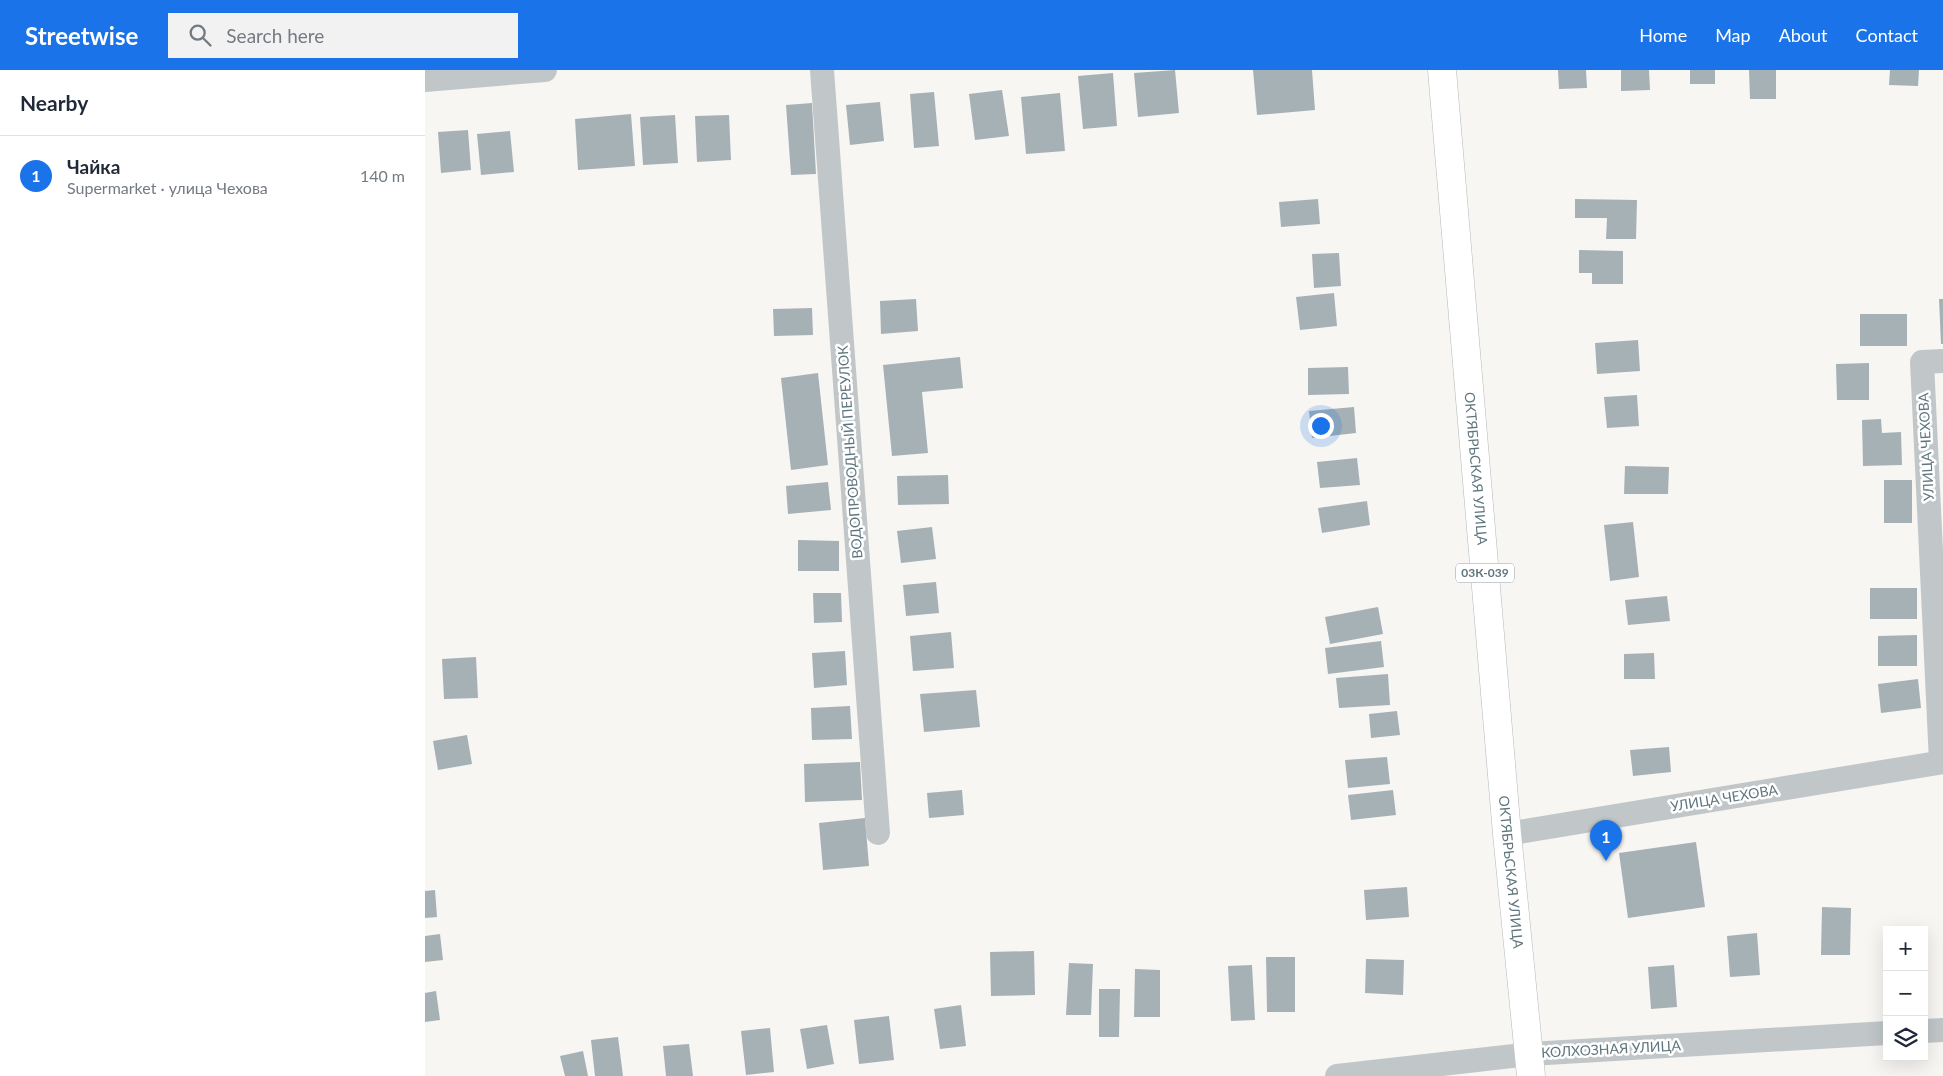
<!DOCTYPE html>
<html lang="en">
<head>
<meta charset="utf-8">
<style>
	:root { --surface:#fff; --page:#f2f2f3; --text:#1f2937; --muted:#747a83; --line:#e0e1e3; --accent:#1a73e8 }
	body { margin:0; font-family:Lato,sans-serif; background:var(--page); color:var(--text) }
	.controls { position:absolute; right:15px; bottom:15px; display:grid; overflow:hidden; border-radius:0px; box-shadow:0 5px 20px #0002 }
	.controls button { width:45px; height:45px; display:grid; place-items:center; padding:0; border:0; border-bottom:1px solid var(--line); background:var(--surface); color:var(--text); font:25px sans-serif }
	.you { position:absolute; left:895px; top:355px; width:18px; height:18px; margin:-12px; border:4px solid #fff; border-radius:50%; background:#1a73e8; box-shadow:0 0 0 8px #1a73e833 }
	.badge { display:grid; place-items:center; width:32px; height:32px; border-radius:50%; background:var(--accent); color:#fff; font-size:16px; font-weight:700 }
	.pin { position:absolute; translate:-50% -41px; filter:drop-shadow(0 1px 2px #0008) }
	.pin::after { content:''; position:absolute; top:26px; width:18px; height:15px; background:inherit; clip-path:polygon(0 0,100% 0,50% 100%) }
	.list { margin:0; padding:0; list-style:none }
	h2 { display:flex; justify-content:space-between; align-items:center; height:65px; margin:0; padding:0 20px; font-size:21px }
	h2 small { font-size:16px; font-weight:400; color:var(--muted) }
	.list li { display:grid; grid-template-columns:32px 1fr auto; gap:15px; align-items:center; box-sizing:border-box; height:80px; padding:0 20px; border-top:1px solid var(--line) }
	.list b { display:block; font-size:19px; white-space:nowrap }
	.list p { margin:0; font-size:16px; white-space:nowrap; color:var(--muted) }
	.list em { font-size:16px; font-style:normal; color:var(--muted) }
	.icon { flex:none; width:28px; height:28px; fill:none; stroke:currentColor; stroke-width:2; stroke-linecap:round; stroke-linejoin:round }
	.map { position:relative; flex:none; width:1518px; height:1006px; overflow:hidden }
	header { display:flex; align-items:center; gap:30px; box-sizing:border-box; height:70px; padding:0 25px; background:var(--accent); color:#fff }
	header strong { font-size:24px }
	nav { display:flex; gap:28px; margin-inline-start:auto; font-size:18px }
	.search { width:350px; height:45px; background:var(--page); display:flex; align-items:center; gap:12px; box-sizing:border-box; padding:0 18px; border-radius:0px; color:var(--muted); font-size:19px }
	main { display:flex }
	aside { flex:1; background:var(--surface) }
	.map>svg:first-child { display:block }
	.building { fill:#a6b1b5 }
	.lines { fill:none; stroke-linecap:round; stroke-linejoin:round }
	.major-casing { stroke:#b2b9bc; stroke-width:29 }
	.minor { stroke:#c1c7c9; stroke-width:24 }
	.major { stroke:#fff; stroke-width:28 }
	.labels { text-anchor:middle; stroke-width:5; stroke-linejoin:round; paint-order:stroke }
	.shield { fill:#fff; stroke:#909fa5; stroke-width:1 }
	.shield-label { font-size:12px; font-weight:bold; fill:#60767f }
	.street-label { font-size:14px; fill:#60767f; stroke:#fff }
</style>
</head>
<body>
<header>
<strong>Streetwise</strong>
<div class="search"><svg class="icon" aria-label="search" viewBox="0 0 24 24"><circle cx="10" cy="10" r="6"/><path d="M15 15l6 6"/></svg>Search here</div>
<nav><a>Home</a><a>Map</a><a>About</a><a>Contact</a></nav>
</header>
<main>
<aside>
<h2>Nearby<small></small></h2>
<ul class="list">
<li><span class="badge">1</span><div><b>Чайка</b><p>Supermarket · улица Чехова</p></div><em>140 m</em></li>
</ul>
</aside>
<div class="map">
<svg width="1518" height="1006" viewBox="0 0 1518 1006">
	<rect width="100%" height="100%" fill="#f7f6f3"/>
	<path class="building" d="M750,0L754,43L713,47L709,3Z
		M828,0H887L890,40L832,45Z
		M1133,0H1161L1162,18L1134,19Z
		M1196,0H1224L1225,20L1196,21Z
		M1265,0H1290V14H1265Z
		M1324,0H1351V29H1325Z
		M1465,0H1494L1493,16L1464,15Z
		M688,3L692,56L658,59L653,6Z
		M577,20L584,66L550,70L544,24Z
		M509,22L514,76L489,78L485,24Z
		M635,23L640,81L601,84L596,27Z
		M455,32L459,71L425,75L421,35Z
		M387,33L391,104L366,105L361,35Z
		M206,44L210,96L153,100L150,49Z
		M250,45L253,93L218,95L215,47Z
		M304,45L306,90L272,92L270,46Z
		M43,60L46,100L16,103L13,62Z
		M85,61L89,102L56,105L52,64Z
		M893,129L895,154L856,157L854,132Z
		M1150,129L1212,130L1211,169H1181L1182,148H1150Z
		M1154,180L1198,181V214H1167V203H1154Z
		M914,183L916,216L889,218L887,184Z
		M909,223L912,256L875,260L871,227Z
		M491,229L493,261L456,264L455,231Z
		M1514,229H1518V274H1516Z
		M387,238L388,265L349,266L348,239Z
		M1435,244H1482V276H1435Z
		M1213,270L1215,301L1172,304L1170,273Z
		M535,287L538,318L497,322L503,383L467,386L458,295Z
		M1444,293V330H1412L1411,294Z
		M923,297L924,324L883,325V298Z
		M393,303L403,395L366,400L356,308Z
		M1212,325L1214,356L1182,358L1179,327Z
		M929,337L931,363L887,368L884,341Z
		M1456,349L1457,363L1476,362L1477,395L1438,396L1437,350Z
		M932,388L935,415L895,418L892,392Z
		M1200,396L1244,397L1243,424H1199Z
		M523,405L524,434L473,435L472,406Z
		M1459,410H1487V453H1459Z
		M403,412L406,440L363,444L361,416Z
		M942,431L945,455L897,463L893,438Z
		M1208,452L1214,507L1185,511L1179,455Z
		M507,457L511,489L476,493L472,461Z
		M373,470L414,471V501H373Z
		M511,512L514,543L481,546L478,515Z
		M1445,518H1492V549H1445Z
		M388,523H416L417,552L389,553Z
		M1242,526L1245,551L1203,555L1200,530Z
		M953,537L958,564L905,574L900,547Z
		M526,562L529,598L488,601L485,566Z
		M1492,565V596H1453V566Z
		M956,571L959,597L903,604L900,578Z
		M420,581L422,615L389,618L387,583Z
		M1229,583L1230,609H1199V584Z
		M51,587L53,628L19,629L17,589Z
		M963,604L965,635L914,638L911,608Z
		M1493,609L1496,638L1456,643L1453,614Z
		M551,620L555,657L499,662L495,624Z
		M425,636L427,669L387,670L386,638Z
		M972,641L975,665L946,668L944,644Z
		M42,665L47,694L13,700L8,671Z
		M1244,677L1246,702L1208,706L1205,680Z
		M962,687L965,714L923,718L920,690Z
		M435,692L437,730L380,732L379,694Z
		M537,720L539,745L504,748L502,723Z
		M968,720L971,745L926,750L923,725Z
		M440,748L444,796L398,800L394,753Z
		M1271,772L1280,837L1203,848L1194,783Z
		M982,817L984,847L941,850L939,820Z
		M10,820L12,847L0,848V821Z
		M1397,837L1426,838L1425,885H1396Z
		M1332,863L1335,905L1305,907L1302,866Z
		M15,864L18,890L0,892V866Z
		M1460,868H1462V900L1458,899Z
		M609,881L610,925L566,926L565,882Z
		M841,887H870V942H842Z
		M941,889L979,890L978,925L940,923Z
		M644,893L668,894L666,945H641Z
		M827,895L830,950L806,951L803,896Z
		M1249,895L1252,937L1226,939L1223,897Z
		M710,899L735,900V947H709Z
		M674,919H695L694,967H674Z
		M11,921L15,950L0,952V923Z
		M536,935L541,976L515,979L509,939Z
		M464,946L469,990L434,994L429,950Z
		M402,955L409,994L382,999L375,959Z
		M345,958L349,1002L321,1005L316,961Z
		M193,967L198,1006H170L166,970Z
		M264,974L268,1006H241L238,976Z
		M158,981L163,1006H140L135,986Z"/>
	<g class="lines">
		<defs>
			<g id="major">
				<path id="s1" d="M1017,0L1082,764L1106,1006"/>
			</g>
		</defs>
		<use href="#major" class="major-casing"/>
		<path class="minor" d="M397,0L453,763
			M0,10L120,0
			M1516,692L1497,292L1518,291
			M1082,764L1518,692
			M1499,961L1518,960
			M912,1006L1105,984L1462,963"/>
		<use href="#major" class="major"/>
	</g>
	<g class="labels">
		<rect class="shield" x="1031" y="493.5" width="58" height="19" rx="4"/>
		<g class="shield-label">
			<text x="1060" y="507">03К-039</text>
		</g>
		<g class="street-label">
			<text transform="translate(1501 377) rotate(-93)" y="5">УЛИЦА ЧЕХОВА</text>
			<text transform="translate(425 382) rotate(-94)" y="5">ВОДОПРОВОДНЫЙ ПЕРЕУЛОК</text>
			<text dy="5" stroke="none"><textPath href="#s1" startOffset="400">ОКТЯБРЬСКАЯ УЛИЦА</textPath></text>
			<text transform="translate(1299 728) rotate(-9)" y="5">УЛИЦА ЧЕХОВА</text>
			<text dy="5" stroke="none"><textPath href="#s1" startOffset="805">ОКТЯБРЬСКАЯ УЛИЦА</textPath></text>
			<text transform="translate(1186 979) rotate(-3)" y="5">КОЛХОЗНАЯ УЛИЦА</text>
		</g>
	</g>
</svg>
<div class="controls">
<button>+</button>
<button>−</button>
<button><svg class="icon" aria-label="layers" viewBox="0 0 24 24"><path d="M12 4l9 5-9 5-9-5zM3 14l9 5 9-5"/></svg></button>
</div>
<div class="you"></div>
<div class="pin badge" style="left:1181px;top:791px">1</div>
</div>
</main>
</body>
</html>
